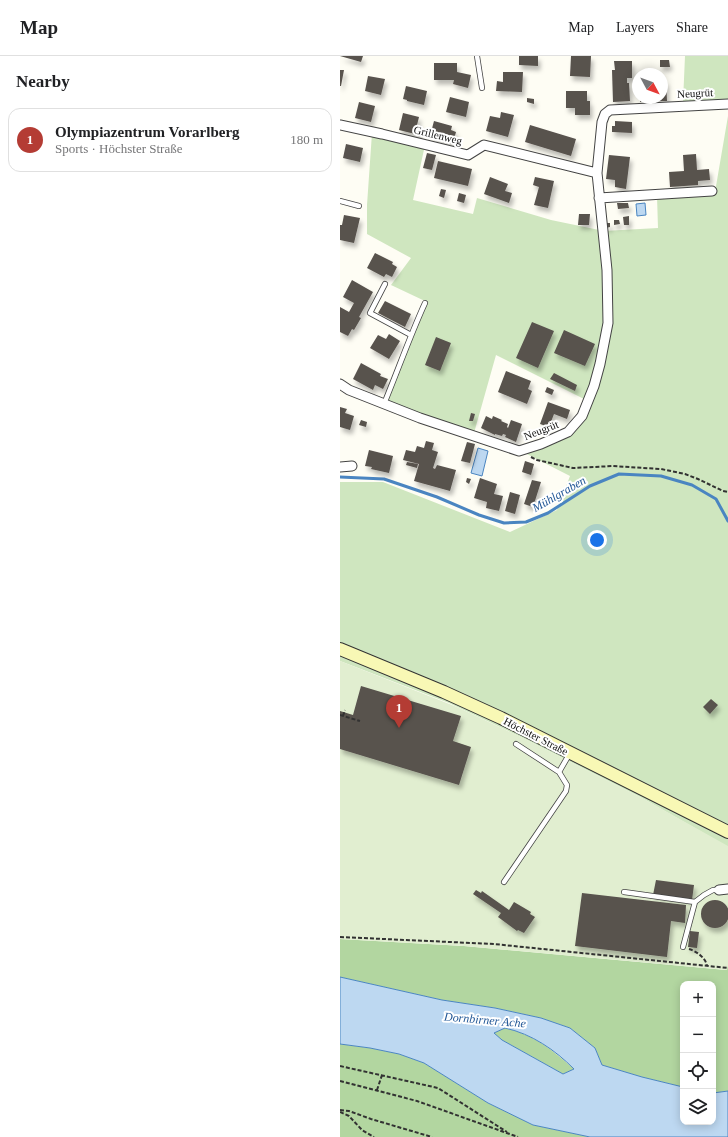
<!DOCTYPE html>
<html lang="en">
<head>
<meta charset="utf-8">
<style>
	:root { --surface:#fff; --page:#f2f2f2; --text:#202124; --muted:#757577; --line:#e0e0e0; --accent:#b43c34 }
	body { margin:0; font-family:Georgia,serif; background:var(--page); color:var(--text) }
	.controls { position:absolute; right:12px; bottom:12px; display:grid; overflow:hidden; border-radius:8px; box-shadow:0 2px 10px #0003 }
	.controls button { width:36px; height:36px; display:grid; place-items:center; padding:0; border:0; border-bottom:1px solid var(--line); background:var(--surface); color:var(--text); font:20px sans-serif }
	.compass { position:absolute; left:292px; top:12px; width:36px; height:36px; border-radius:50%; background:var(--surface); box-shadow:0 2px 10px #0003; rotate:131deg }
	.you { position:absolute; left:257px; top:484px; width:14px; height:14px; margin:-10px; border:3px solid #fff; border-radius:50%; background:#1a73e8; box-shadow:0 0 0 6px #1a73e833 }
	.badge { display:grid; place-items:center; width:26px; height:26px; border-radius:50%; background:var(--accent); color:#fff; font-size:13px; font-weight:700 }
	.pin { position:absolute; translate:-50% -33px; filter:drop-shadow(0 1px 2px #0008) }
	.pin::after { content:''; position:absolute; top:21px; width:14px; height:12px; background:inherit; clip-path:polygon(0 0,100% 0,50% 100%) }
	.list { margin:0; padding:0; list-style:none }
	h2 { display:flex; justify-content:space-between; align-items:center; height:52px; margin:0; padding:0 16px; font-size:17px }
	h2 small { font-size:13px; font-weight:400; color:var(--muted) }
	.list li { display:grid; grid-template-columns:26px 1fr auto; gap:12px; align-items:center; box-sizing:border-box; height:64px; margin:0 8px 8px; padding:0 8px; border:1px solid var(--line); border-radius:12px }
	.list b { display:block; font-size:15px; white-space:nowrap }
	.list p { margin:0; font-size:13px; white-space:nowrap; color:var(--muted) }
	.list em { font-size:13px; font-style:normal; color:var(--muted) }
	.icon { flex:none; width:22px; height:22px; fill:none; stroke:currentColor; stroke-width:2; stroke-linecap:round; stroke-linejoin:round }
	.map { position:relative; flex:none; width:388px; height:1081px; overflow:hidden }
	header { display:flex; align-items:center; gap:24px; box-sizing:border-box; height:56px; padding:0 20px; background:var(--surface); border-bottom:1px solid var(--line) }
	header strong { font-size:19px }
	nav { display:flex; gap:22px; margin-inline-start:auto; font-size:14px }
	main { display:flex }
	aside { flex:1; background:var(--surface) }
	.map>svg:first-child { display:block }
	.green { fill:#cfe6bf }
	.forest { fill:#b2d6a0 }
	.pitch { fill:#e1eed0 }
	.water { fill:#bdd8f1; stroke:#4a85c1; fill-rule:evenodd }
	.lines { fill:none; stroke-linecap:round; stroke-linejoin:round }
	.stream { stroke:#4a85c1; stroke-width:3 }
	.building { fill:#58524d; filter:url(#shadow) }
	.lane-casing { stroke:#434343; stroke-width:6 }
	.street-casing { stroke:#434343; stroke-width:11 }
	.secondary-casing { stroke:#323232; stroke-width:14 }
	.path { stroke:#323232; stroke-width:2; stroke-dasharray:4 2; stroke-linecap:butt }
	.lane { stroke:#fff; stroke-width:4.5 }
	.street { stroke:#fff; stroke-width:9 }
	.secondary { stroke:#f8f8b5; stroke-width:12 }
	.labels { text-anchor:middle; stroke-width:4; stroke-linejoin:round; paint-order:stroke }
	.street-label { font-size:11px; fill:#101010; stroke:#fff }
	.water-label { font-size:12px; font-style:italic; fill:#235897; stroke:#fff }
</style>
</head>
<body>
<header>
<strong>Map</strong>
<nav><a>Map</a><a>Layers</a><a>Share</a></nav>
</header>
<main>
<aside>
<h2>Nearby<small></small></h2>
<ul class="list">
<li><span class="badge">1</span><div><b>Olympiazentrum Vorarlberg</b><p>Sports · Höchster Straße</p></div><em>180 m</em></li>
</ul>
</aside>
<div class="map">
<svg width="388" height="1081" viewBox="0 0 388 1081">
	<defs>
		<filter id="shadow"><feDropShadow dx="2.5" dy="4.5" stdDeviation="2" flood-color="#0004"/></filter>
	</defs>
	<rect width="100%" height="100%" fill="#fefdf4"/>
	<path class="green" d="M345,0H388V45L343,46Z
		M388,60V791L302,742L183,682L109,647L0,605V426H43L170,476L217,454L230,420L181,395L228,377L250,346L156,299L134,377L46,346L87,246L51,229L71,202L27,178V149L32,77L85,89L73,144L133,158L137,142L211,164L264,175L318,172L317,140L375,136Z"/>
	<path class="forest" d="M0,883L124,890L386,914L388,909V1035L373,1037V928H343V1031L302,1021L262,1009L255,992L230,972L201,962L155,952L102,944L0,921Z
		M165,972C196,980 211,993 234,1013L223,1018L162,984L154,977Z
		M0,988L30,992L59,998L84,1007L148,1047L193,1069L250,1081H0Z"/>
	<path class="pitch" d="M0,605L117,651L183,682L302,742L388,790V909L387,914L124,890L0,883Z"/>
	<path class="water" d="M305,147L306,159L297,160L296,148Z
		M138,392L148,395L142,420L131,417Z
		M0,921L102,944L155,952L201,962L230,972L255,992L262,1009L302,1021L343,1031V1066H373V1037L388,1035V1081H250L193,1069L148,1047L84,1007L59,998L30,992L0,988ZM165,972C192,978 215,994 234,1013L223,1018L162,984L154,977Z"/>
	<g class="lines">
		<path class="stream" d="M0,421L44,423L97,441L139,459L164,467L186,466L208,457L250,430L279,418L321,420L352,429L376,443L388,465"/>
	</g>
	<path class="building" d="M0,0H23L21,6Z
		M179,0H198V10L179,9Z
		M231,0H251L250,21L230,20Z
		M320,4H329L330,11H320Z
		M274,5H292V22H287V27H289L290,45L273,46L272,14H275Z
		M94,7H117V16L131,19L128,32L113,28L114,24H94Z
		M0,14H4L1,30H0Z
		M163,16H183L182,36L156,35L157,25L163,26Z
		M28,20L45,23L41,39L25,35Z
		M322,25H326L327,45L300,46V42H322Z
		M66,30L87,35L84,49L67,45V44L63,43Z
		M226,35H247V45H250V59H235V52H226Z
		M110,41L129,46L126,61L106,56Z
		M187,42L194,43V48L187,46Z
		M19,46L35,50L31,66L15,62Z
		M161,56L174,59L168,81L146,75L150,60L160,62Z
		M63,57L79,61L77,69L82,70L79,79L59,74Z
		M94,65L112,70L111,74L116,76L113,87L90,80Z
		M275,65L292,66V77L272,76V70H275Z
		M190,69L236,83L231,100L185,86Z
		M6,88L23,92L20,106L3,102Z
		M87,97L96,99L92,114L83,112Z
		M356,98L357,114L369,113L370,124L358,125V129L330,131L329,116L344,115L343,99Z
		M269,99L290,101L286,133L275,131V124L266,123Z
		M98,105L132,113L128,130L94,122Z
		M150,121L168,128L165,135L172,137L169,147L144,138Z
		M195,121L214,125L208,152L194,149L199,131L193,129Z
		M101,133L106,134L104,142L99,140Z
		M119,137L126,139L124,147L117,145Z
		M277,147H288L289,152L278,153Z
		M239,158H250L249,169H238Z
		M4,159L20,162L14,187L0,184V169H2Z
		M289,160V169H284L283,161Z
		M274,164H279L280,168L274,169Z
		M266,167H270V171L266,172Z
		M35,197L53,206L52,208L57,211L52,221L46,218L44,221L27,212Z
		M12,224L33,236L19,261L21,262L14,274L12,273L8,280L0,276V251L9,256L14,247L3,241Z
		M45,245L71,258L65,271L38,257Z
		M192,266L214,275L198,312L176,302Z
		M224,274L255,288L245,310L214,297Z
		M49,278L60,285L49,303L30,292L38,279L46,283Z
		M96,281L111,287L100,315L85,309Z
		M21,307L41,318L40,320L48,323L43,333L35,329L33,334L13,323Z
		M166,315L191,325L188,333L192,335L187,348L158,336Z
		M214,317L237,329L235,335L210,323Z
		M207,331L214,334L212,339L205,336Z
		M208,346L230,354L227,363L214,358L209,371L200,368Z
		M0,351L7,353L5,357L14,360L10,374L0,371Z
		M131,357L135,358L133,365H129Z
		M146,360L152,363L153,360L162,364L161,365L168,368L167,371L168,372L171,364L182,368L176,386L165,381L166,379L163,378L162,380L155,378V379L141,372Z
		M21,364L27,366L26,371L19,369Z
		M86,385L94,387L92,394L98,396L93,412L95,413L97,409L116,414L110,435L74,425L79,408L63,404L66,394L75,396L77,390L84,392Z
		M127,386L135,388L130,407L121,405Z
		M29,394L53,400L49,417L31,413L32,411L25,410Z
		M185,405L194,408L191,419L182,416Z
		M67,406L78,408L77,412L66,409Z
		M127,422L131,423L129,428L126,426Z
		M140,422L157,428L154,438L163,440L159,455L146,452L147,446L134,442Z
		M192,424L201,426L193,451L184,448Z
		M170,436L180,439L175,458L165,455Z
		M21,630L121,660L113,685L131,691L119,729L0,693V655L13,659Z
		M371,643L378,649L370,658L363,651Z
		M316,824L354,829L352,844L313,839Z
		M136,834L141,837L142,835L169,854L174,846L191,856L190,858L195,861L184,877L178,874L177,875L158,861L161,857L133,838Z
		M242,837L346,849L345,867L331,865L327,901L235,890Z
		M361 858a14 14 0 1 1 28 0a14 14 0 1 1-28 0Z
		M350,875L359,876L357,892L348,891Z"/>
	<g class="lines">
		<defs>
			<path id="lane" d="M137,0L142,32
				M0,145L19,150
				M45,228L30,257L71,279
				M44,348C58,314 70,280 85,247
				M176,688L219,716
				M164,826L226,735L227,729L219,716L230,697
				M284,836L355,846
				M343,891L355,846L364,839L373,834H379"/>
			<path id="street" d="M0,69L42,78L128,99L144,89L257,117
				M259,142L372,135
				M0,328L9,334L80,362L179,395L201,388L228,376L242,360L254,330L260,308L268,267L267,214L257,117L262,66L265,58L270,54L388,48
				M0,411L12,410
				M379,834L388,833"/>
			<path id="secondary" d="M0,593L104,636L161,662L388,776"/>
		</defs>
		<use href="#lane" class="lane-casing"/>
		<use href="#street" class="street-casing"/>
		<use href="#secondary" class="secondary-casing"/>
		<path class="path" d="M191,401L197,404L233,412L273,410L321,413L345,418L358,423L383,435L388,436
			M0,659L20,665
			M3,660L5,654
			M0,881L154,888L388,912
			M349,893C356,895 366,902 367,910
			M0,1010L98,1032L167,1076
			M0,1025L77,1045L178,1081
			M37,1034L42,1019
			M0,1054L9,1055L31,1063L92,1081
			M0,1056L9,1060L22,1074L34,1081"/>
		<use href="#lane" class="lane"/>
		<use href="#street" class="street"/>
		<use href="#secondary" class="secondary"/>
	</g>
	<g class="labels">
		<g class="street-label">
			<text transform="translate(355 37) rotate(-3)" y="4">Neugrüt</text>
			<text transform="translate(98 79) rotate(14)" y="4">Grillenweg</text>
			<text transform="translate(201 374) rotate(-21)" y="4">Neugrüt</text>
			<text transform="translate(196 680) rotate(27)" y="4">Höchster Straße</text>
		</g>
		<g class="water-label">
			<text transform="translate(219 438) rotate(-30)" y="4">Mühlgraben</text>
			<text transform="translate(145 964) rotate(5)" y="4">Dornbirner Ache</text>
		</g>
	</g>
</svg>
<div class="controls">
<button>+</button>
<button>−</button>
<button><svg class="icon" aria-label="locate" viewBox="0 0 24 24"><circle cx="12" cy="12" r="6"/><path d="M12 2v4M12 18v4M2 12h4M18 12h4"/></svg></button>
<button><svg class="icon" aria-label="layers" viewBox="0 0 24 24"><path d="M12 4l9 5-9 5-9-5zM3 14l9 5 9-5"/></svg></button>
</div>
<svg class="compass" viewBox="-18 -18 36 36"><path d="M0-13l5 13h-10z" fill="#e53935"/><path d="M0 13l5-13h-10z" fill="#757577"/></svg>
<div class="you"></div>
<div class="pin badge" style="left:59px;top:672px">1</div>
</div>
</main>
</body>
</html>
